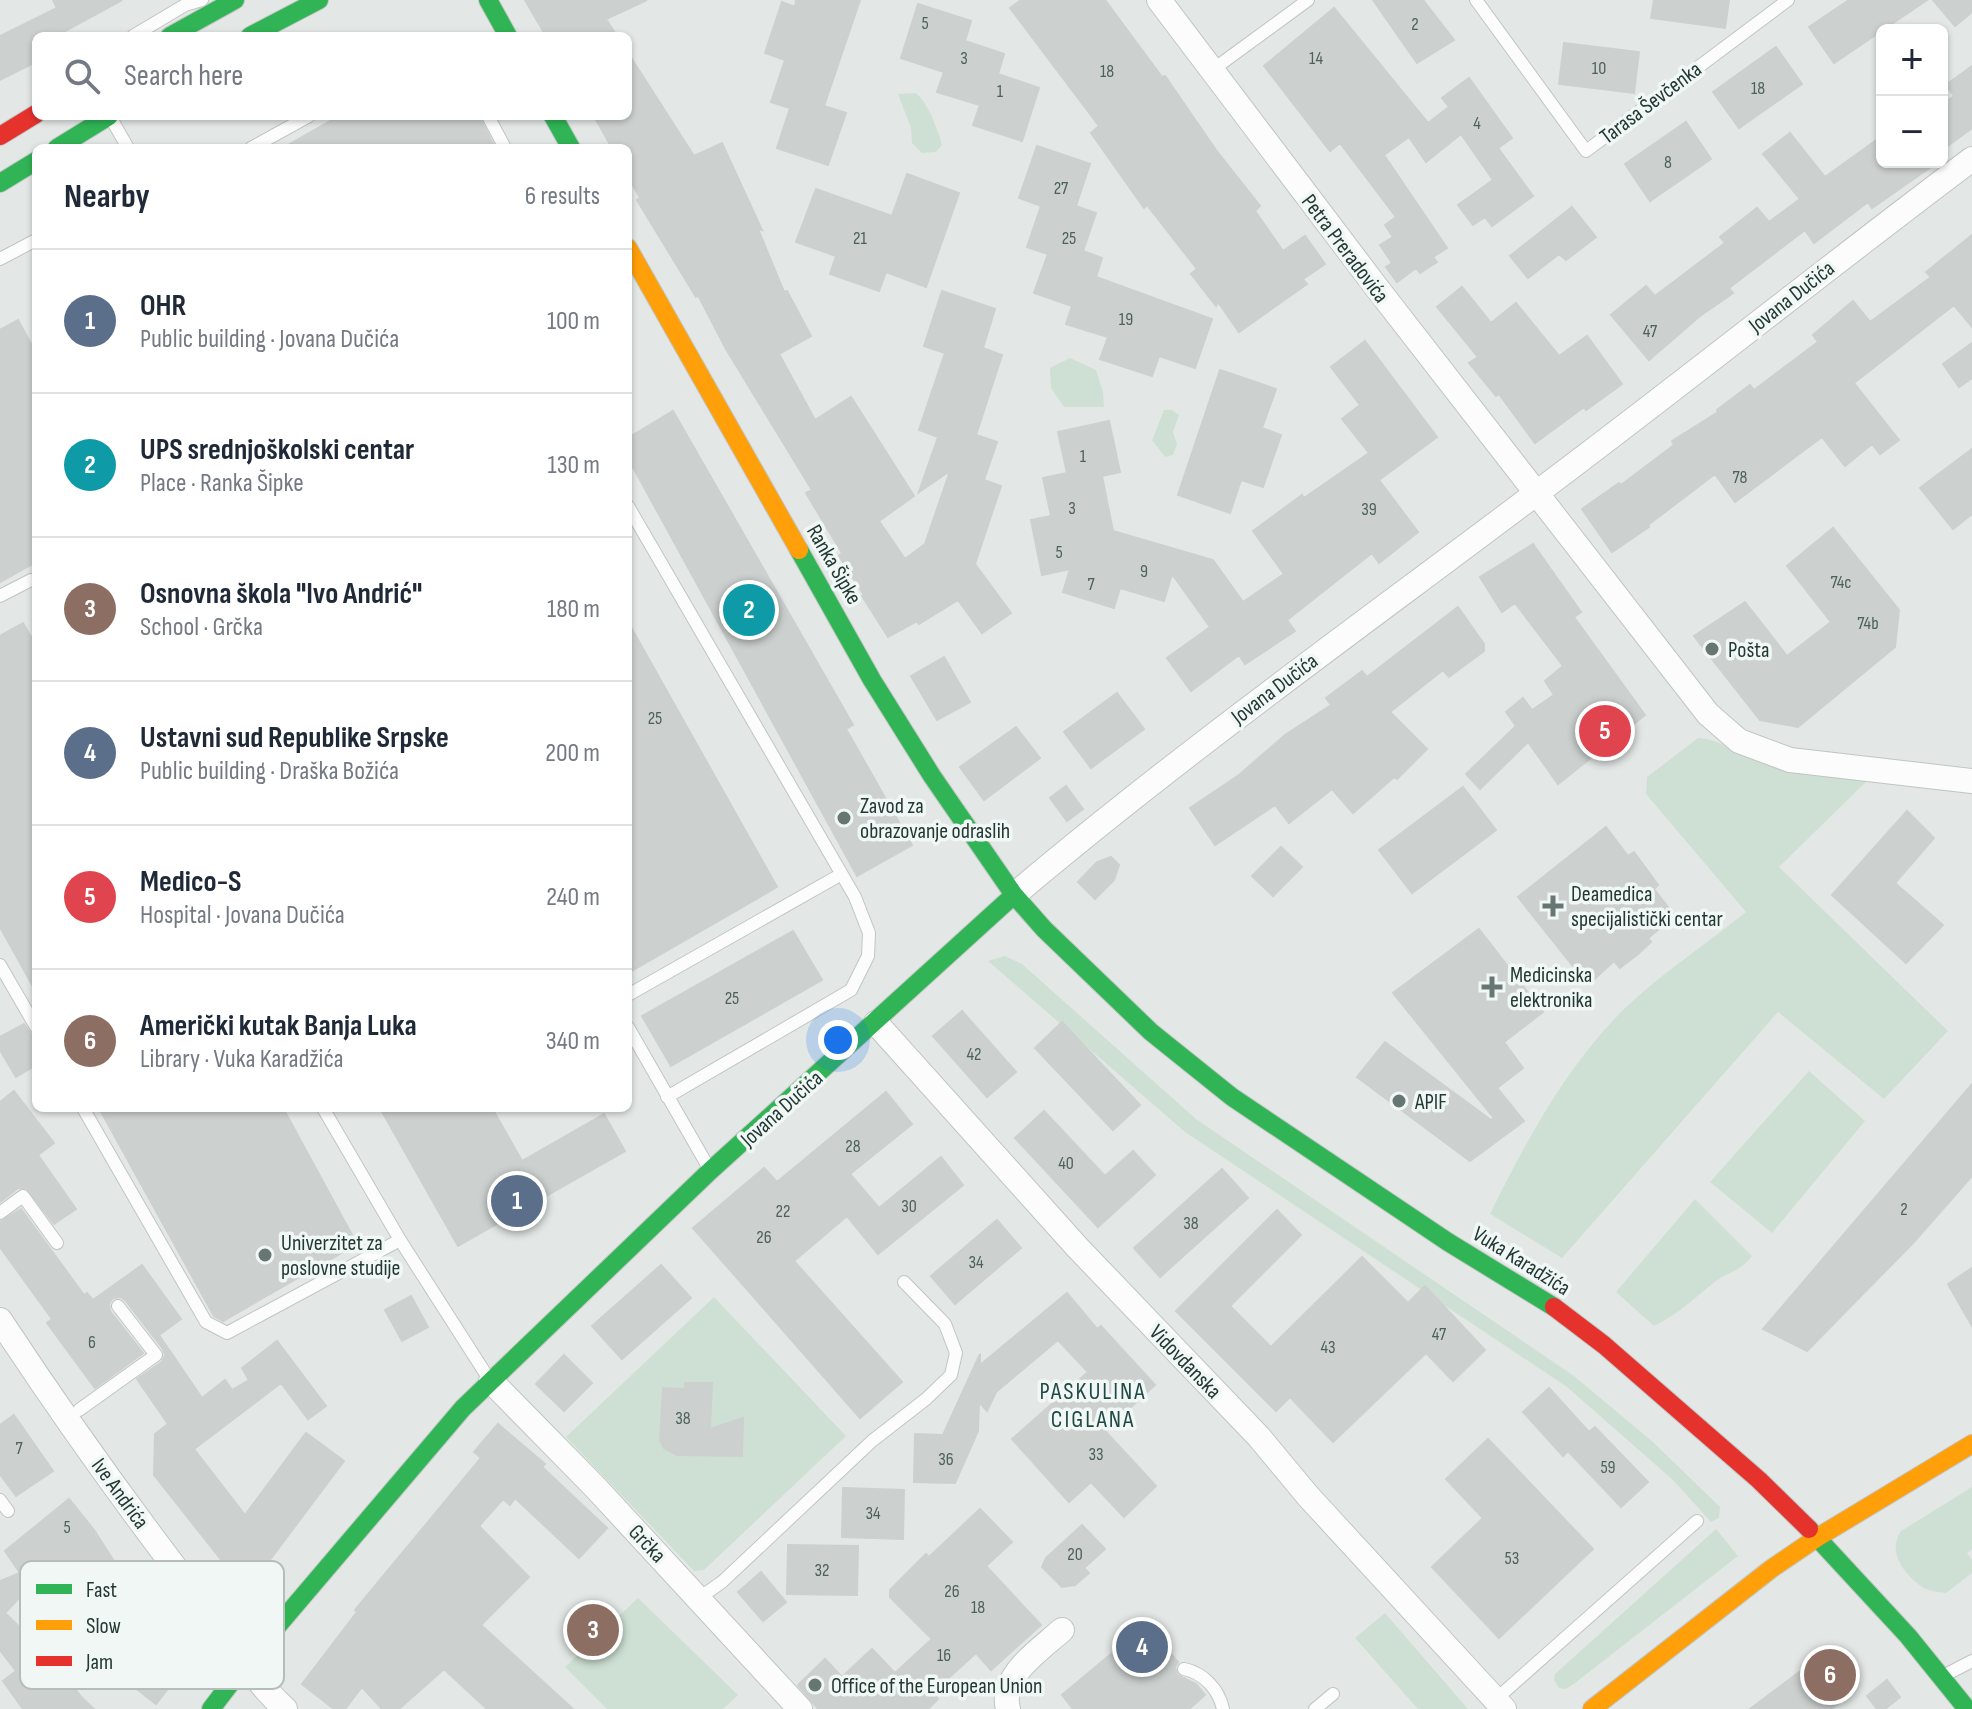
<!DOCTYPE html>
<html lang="en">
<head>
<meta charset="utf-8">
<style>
	:root { --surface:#fff; --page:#f6f6f7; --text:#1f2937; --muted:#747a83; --line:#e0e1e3; --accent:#667673 }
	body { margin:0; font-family:"Sofia Sans Condensed",sans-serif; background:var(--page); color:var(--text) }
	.controls { position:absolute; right:24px; top:24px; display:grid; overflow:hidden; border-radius:12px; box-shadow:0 2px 6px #0004 }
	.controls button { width:72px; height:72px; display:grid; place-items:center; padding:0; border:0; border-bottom:2px solid var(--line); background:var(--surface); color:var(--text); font:40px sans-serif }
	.you { position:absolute; left:838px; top:1040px; width:28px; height:28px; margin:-20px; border:6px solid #fff; border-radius:50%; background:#1a73e8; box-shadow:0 0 0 12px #1a73e833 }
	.badge { display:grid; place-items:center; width:52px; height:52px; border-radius:50%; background:var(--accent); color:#fff; font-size:26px; font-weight:700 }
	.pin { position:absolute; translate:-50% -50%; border:4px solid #fff; box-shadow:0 2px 8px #0006 }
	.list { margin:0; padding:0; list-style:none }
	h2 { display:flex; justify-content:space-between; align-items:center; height:104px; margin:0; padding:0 32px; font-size:34px }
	h2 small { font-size:26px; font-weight:400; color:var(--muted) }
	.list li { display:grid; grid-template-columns:52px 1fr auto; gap:24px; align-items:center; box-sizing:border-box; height:144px; padding:0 32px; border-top:2px solid var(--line) }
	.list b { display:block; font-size:30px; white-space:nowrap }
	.list p { margin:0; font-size:26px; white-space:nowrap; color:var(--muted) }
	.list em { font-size:26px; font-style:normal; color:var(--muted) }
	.icon { flex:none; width:44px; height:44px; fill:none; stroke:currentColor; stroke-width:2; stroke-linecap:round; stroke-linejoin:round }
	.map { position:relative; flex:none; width:1972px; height:1709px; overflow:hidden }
	.search { position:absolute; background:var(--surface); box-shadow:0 2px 6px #0004; left:32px; top:32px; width:600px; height:88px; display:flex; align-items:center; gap:20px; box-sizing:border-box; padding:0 28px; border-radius:12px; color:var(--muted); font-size:30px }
	.panel { position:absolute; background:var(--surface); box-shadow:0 2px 6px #0004; left:32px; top:144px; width:600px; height:968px; border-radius:12px }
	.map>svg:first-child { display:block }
	.green { fill:#cee0d4 }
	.building { fill:#ccd1cf; stroke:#ccd1cf; stroke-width:2 }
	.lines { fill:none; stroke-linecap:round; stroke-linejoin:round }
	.lane-casing { stroke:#c0c5c3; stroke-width:14 }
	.street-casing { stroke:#c0c5c3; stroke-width:26 }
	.fast-casing { stroke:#c0c6c3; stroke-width:20 }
	.slow-casing { stroke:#c0c6c3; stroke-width:20 }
	.jam-casing { stroke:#c0c6c3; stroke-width:20 }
	.lane { stroke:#fbfcfb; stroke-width:12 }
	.street { stroke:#fbfcfb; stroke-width:24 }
	.fast { stroke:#30b455; stroke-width:18 }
	.slow { stroke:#ff9f0a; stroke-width:18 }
	.jam { stroke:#e5322d; stroke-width:18 }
	.poi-dot { fill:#667673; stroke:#f1f7f4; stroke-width:3 }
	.labels { text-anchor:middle; stroke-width:7; stroke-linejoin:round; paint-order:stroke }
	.number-label { font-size:18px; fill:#4e605c }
	.street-label { font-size:22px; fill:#233935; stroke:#f1f7f4 }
	.poi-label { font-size:22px; fill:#233935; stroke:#f1f7f4; text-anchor:start }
	.neighbourhood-label { font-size:24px; letter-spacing:2px; fill:#214943; stroke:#f1f7f4 }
	.key { fill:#f1f7f4; stroke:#b3bebb; stroke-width:2 }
	.key-label { font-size:22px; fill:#233935 }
</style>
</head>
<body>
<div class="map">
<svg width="1972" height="1709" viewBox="0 0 1972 1709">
	<rect width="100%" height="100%" fill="#e3e8e6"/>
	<path class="green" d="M915,93C926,98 939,132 942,145L936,152L922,153L912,143L911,128L898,94Z
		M1070,358L1096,370L1103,392L1104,407H1064L1051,388L1050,368Z
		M1164,410H1172L1179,415L1173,432L1177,444L1173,455L1165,457L1152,440Z
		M1698,738C1721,738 1749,761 1774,767C1804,776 1836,777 1868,780L1779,867L1948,1031L1884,1099L1778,1012L1562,1258L1490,1214C1526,1141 1567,1065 1625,1008C1662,973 1706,944 1746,912L1646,794L1647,777Z
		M1005,956L1022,964L1196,1119L1574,1376L1653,1442L1720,1507L1719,1518L1711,1522L1673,1480L1567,1387L1185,1132L988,961Z
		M1809,1071L1865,1121L1772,1233L1710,1182Z
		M1695,1199L1752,1256C1741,1271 1730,1271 1716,1281C1694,1298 1679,1314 1654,1326L1616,1292Z
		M714,1297L846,1436L704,1570L694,1571L566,1437Z
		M1972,1487V1549L1967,1553L1972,1560V1573L1946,1593C1938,1592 1927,1591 1921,1586C1903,1573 1887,1551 1901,1531Z
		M1716,1529L1738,1556L1575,1683L1566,1689L1559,1688L1554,1680L1555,1674Z
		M638,1598L738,1695L723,1709H607L565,1667Z
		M1385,1613L1468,1709H1418L1355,1638Z"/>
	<path class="building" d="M53,0H122L56,36H36V62L0,80V36L57,8Z
		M525,0H647L606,19L617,36H546Z
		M796,0H860L824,106L846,113L828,165L777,148L790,108L771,102L785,60L765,53L782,2L795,7Z
		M1021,0H1105L1162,77L1165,76L1216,150L1260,206L1255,211L1283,251L1305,236L1325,264L1303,279L1307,284L1239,332L1218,302L1216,306L1191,274L1197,269L1147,205L1144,208L1091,133L1099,126L1010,8Z
		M1373,0H1423L1454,40L1417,63Z
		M1654,0H1729L1725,28L1651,18Z
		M1849,0H1927L1834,63L1809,27Z
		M1933,0H1972V12L1955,26Z
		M918,4L971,21L965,41L1004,54L998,74L1039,88L1022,141L973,125L980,105L937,92L944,72L901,58Z
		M1334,8L1428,123L1449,107L1442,98L1469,78L1512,138L1498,148L1533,196L1492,226L1485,217L1473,225L1458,205L1493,180L1461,134L1426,162L1409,137L1384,155L1447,248L1433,257L1437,262L1420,273L1416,268L1397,282L1386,267L1392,263L1380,245L1393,237L1385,225L1396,217L1340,143L1330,151L1264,66Z
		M1564,43L1639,52L1634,93L1559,84Z
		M1776,47L1802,84L1739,128L1713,92Z
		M628,53L694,156L722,143L762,230L758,229L784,292L787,291L811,336L779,354L815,420L851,397L914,496L879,521L905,559L925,544L950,471L919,492L938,437L919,430L945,353L924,346L942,291L995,309L983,348L1002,355L976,435L997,442L984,480L1001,486L975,564L1011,613L982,633L958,600L919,624L917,621L888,637L862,596L864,595L839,556L842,553L806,493L812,490L726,349L698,295L696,297L637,200L640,198L628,176V148H612L594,116H628Z
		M1972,66V128L1942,150V105L1954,96L1946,85Z
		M339,116H479L495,148H283Z
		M1686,122L1711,159L1650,201L1625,164Z
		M1790,133L1825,177L1882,136V162H1938L1872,208L1868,202L1814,243L1805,230L1729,288L1733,293L1700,316L1649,360L1611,315L1646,286L1655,296L1725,243L1720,237L1757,208L1769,222L1800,199L1763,154Z
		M1037,146L1090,164L1076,206L1096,213L1083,251L1102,258L1096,277L1212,319L1195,368L1159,356L1152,376L1100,359L1108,337L1066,324L1072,306L1034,293L1048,254L1027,247L1041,206L1019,198Z
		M907,174L959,193L926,287L886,272L879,291L830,274L836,256L796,242L816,189L892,216Z
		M1572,207L1596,237L1566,260L1559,254L1528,278L1510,256Z
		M1972,235V327L1954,305L1854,383L1899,440L1880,454L1872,444L1845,466L1822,437L1735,502L1715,474L1648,525L1649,527L1612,552L1582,509L1619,483L1621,485L1674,445L1672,441L1718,412L1717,410L1750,385L1754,390L1818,342L1813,335L1853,301L1870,322L1931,277L1926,272Z
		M1462,287L1491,323L1516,303L1559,356L1587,336L1622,384L1586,410L1584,407L1535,443L1499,394L1496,396L1469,363L1478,357L1437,307Z
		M18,320L36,353V562L0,582V330Z
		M1365,341L1437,437L1379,480L1418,532L1379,563L1372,553L1287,620L1295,631L1245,664L1239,655L1191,691L1167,658L1210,627L1172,574L1164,601L1120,588L1114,608L1063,592L1070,569L1042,575L1031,520L1051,516L1043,478L1067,473L1058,432L1109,421L1120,472L1102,476L1113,531L1213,560L1243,602L1284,574L1253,531L1302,495L1304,498L1369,453L1342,419L1360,405L1331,367Z
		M1972,343V378L1959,387L1943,364Z
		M1220,370L1276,389L1262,428L1281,435L1263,487L1241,480L1230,513L1178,495Z
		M673,411L853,725L846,729L912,845L857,876L628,458V438Z
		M1972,449V514L1953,529L1920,488Z
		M1833,528L1899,610L1895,647L1798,727L1760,720L1694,636L1745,602L1787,656L1831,622L1787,566Z
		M1533,544L1581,612L1574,617L1645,715L1558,784L1528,742L1480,789L1466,774L1516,726L1506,712L1523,698L1532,710L1554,695L1545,681L1563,666L1515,603L1502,612L1480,577Z
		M1458,607L1484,644V651L1449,677L1443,670L1390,712L1427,749L1397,779L1394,777L1353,813L1332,789L1289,823L1275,805L1215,845L1190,808L1239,775L1285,735L1331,705L1326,698L1362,671L1367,677Z
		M628,622L777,887L628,973Z
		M23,623L36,646V992L0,927V636Z
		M944,657L970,702L937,720L911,676Z
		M1117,693L1144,729L1091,768L1064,732Z
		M1016,727L1040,758L984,800L960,767Z
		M1066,786L1083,809L1067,821L1050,798Z
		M1463,787L1496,830L1412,893L1379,850Z
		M1907,811L1934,838L1895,883L1943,925L1906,963L1832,895Z
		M1606,827L1628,856L1634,852L1658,885L1654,889L1675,916L1648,938L1651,942L1638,954L1620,968L1614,961L1588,985L1518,897Z
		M1281,847L1302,867L1273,896L1252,876Z
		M1111,857L1119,865L1114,880L1095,899L1078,882L1097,862Z
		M1479,929L1543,1012L1504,1042L1523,1068L1497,1088L1524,1121L1470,1161L1357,1077L1385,1042L1491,1120L1494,1118L1393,993Z
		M793,931L822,980L671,1066L642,1016Z
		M962,1011L1016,1072L987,1097L933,1036Z
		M1062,1022L1140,1105L1113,1130L1035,1048Z
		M24,1024L31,1034L36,1036V1065L16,1077L0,1050V1037Z
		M1972,1084V1176L1913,1243L1807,1351L1763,1329Z
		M14,1091L54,1143L38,1155L76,1209L54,1224L26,1188H18L0,1202V1102Z
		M886,1092L912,1124L850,1174L879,1208L941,1157L963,1185L878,1254L847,1216L794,1261L902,1382L860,1418L693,1228L764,1168L777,1182Z
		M99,1108H283L357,1244L223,1321L214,1316Z
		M380,1108H492L522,1161L604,1114L625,1151L458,1246Z
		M1044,1111L1105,1176L1133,1151L1155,1175L1098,1227L1015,1138Z
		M1222,1169L1248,1198L1160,1277L1134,1248Z
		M21,1209L84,1295L87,1293L93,1300L142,1265L181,1319L159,1335L202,1398L225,1380L232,1390L249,1380L242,1368L277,1341L326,1406L308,1419L281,1383L194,1449L245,1515L306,1433L344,1461L254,1581H238L154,1475L155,1434L168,1424L137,1379L162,1362L165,1355L163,1349L125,1300L121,1297L113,1298L109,1303L110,1311L143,1353L95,1388L47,1323L52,1319L0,1247V1222Z
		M1277,1210L1301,1235L1230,1306L1271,1347L1362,1257L1408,1303L1425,1286L1485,1350L1453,1381L1426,1353L1333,1442L1290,1397L1276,1411L1176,1311Z
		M997,1220L1021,1248L955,1304L931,1276Z
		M661,1265L691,1298L622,1359L592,1326Z
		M1972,1268V1326L1948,1284Z
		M1067,1293L1097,1329L1101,1326L1155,1385L1105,1431L1156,1486L1124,1517L1091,1482L1069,1502L1012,1439L1088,1372L1058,1340L996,1392L987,1411L979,1402L978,1431L955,1483L914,1482L915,1434L943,1435L980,1354V1365Z
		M411,1296L428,1327L402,1341L385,1310Z
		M564,1355L592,1383L564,1411L536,1384Z
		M685,1383H712L710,1429L743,1418L742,1456L677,1455L664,1448L660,1440L663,1388L685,1389Z
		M1549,1388L1589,1432L1595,1427L1648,1482L1621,1507L1568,1451L1563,1456L1523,1412Z
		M14,1415L53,1471L16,1496L0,1474V1425Z
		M498,1424L545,1464L542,1467L607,1528L579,1558L515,1498L510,1505L503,1499L479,1526L529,1577L481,1625L573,1709H487L444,1669L399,1709H382L362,1687L345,1709H334L302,1684L357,1612L355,1610L481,1458L474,1452Z
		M1488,1439L1593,1549L1499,1638L1432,1567L1483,1518L1446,1479Z
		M843,1488L904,1490L903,1539L842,1537Z
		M69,1499L94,1530L130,1586L117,1595L134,1616L108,1636L78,1591L43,1615L20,1597L5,1613L52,1659L82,1698L94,1709H23L3,1681L16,1671L0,1650V1581L20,1573L5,1551Z
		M980,1509L1012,1542L986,1566L1041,1625L991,1670L976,1653L932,1693L938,1699L928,1709H818L798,1685L825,1659L842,1677L872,1649L895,1673L932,1639L890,1597V1590L926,1554L929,1557Z
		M1082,1525L1105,1549L1084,1568L1089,1573L1075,1585L1062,1587L1042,1567L1046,1558Z
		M788,1545L858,1546L857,1595L787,1594Z
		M761,1572L786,1602L763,1621L738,1592Z
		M1146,1625L1178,1662L1175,1667L1177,1675L1196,1684L1205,1695L1189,1709H1073L1062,1695Z
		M154,1631L190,1660L156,1704L119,1675Z
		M1826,1652L1855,1691L1831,1709H1750Z
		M1887,1680L1900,1697L1885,1709H1877L1867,1696Z"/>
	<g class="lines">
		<defs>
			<path id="lane" d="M1476,0L1586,151L1788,0
				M133,36L185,5L202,0
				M1211,71L1308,0
				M488,116L505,148
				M112,120L128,148
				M251,148L309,116
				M0,259L36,240
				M628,506L855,897L869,933L868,956L851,990L667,1097
				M0,596L31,580
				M0,965L36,1027
				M628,995L840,875
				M628,1027L710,1170
				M83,1108L206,1322L227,1333L400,1240
				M323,1108L400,1240L489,1379
				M0,1213L23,1196L57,1243
				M79,1410L156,1355L118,1306
				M0,1500L8,1511
				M699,1598L722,1582L872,1441L926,1399L951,1375L956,1353L945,1324L904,1282
				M1184,1669C1204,1673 1219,1690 1223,1709
				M1945,1675L1972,1661
				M1495,1700L1697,1521
				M1315,1709L1333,1694"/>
			<path id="street" d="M1159,0L1377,288L1708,714L1739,741L1790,760L1972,781
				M1014,895C1181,754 1359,627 1534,495C1681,385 1824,270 1972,159
				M876,1023L1077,1247L1259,1437L1308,1496L1504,1709
				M0,1320C65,1419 134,1515 206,1608C232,1643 253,1680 285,1709
				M491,1381L596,1488L800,1709
				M1008,1709C999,1676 1040,1650 1062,1630"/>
			<path id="fast" d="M488,0L508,36
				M170,36L235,0
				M250,36L319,0
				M553,116L571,148
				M57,148L109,116
				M0,183L36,161
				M799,550L872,680L932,776L1014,895L1044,929L1151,1032L1232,1097L1448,1242L1554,1307
				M1809,1529L1908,1636L1967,1709
				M211,1709L246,1663L463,1408L710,1171L1014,895"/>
			<path id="slow" d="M628,248L799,550
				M1592,1709L1771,1569L1818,1537L1972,1444"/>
			<path id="jam" d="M0,136L36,114
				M1554,1307L1604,1345L1759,1480L1809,1529"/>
		</defs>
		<use href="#lane" class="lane-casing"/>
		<use href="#street" class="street-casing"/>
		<use href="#fast" class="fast-casing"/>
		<use href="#slow" class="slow-casing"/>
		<use href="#jam" class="jam-casing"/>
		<use href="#lane" class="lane"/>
		<use href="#street" class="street"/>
		<use href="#fast" class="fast"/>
		<use href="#slow" class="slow"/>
		<use href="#jam" class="jam"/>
	</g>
	<g class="poi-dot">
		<circle cx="1712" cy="649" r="8"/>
		<circle cx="844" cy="818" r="8"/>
		<path d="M1549 894h8v8h8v8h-8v8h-8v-8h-8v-8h8z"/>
		<path d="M1488 975h8v8h8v8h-8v8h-8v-8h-8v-8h8z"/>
		<circle cx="1399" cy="1101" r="8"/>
		<circle cx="265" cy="1255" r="8"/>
		<circle cx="815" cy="1685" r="8"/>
	</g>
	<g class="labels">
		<g class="number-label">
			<text x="925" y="29">5</text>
			<text x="1415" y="30">2</text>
			<text x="964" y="64">3</text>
			<text x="1316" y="64">14</text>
			<text x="1599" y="74">10</text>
			<text x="1107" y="77">18</text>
			<text x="1758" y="94">18</text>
			<text x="1000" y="97">1</text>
			<text x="1477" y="129">4</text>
			<text x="1668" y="168">8</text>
			<text x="1061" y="194">27</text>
			<text x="860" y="244">21</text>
			<text x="1069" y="244">25</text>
			<text x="1126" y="325">19</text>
			<text x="1650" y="337">47</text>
			<text x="1083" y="462">1</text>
			<text x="1740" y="483">78</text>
			<text x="1072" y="514">3</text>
			<text x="1369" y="515">39</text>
			<text x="1059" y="558">5</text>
			<text x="1144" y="577">9</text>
			<text x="1841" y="588">74c</text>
			<text x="1091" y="590">7</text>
			<text x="1868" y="629">74b</text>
			<text x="655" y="724">25</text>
			<text x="732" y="1004">25</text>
			<text x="974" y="1060">42</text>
			<text x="853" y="1152">28</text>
			<text x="1066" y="1169">40</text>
			<text x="909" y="1212">30</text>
			<text x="1904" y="1215">2</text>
			<text x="783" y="1217">22</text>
			<text x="1191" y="1229">38</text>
			<text x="764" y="1243">26</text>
			<text x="976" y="1268">34</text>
			<text x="1439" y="1340">47</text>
			<text x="92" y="1348">6</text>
			<text x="1328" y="1353">43</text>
			<text x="683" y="1424">38</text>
			<text x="19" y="1454">7</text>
			<text x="1096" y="1460">33</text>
			<text x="946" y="1465">36</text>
			<text x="1608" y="1473">59</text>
			<text x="873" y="1519">34</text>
			<text x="67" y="1533">5</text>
			<text x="1075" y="1560">20</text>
			<text x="1512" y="1564">53</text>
			<text x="822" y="1576">32</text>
			<text x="952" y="1597">26</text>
			<text x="978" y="1613">18</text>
			<text x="944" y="1661">16</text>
		</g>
		<g class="street-label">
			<text transform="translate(1650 102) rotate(-37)" y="8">Tarasa Ševčenka</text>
			<text transform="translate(1346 248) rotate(53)" y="8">Petra Preradovića</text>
			<text transform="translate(1791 296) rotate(-38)" y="8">Jovana Dučića</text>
			<text transform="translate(835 564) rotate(60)" y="8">Ranka Šipke</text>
			<text transform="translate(1274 688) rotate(-37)" y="8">Jovana Dučića</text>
			<text transform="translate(781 1108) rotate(-42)" y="8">Jovana Dučića</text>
			<text transform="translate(1522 1260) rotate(32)" y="8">Vuka Karadžića</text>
			<text transform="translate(1186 1361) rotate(46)" y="8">Vidovdanska</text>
			<text transform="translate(121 1493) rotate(54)" y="8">Ive Andrića</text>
			<text transform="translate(648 1543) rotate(47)" y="8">Grčka</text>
		</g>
		<g class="poi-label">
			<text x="1728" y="657">Pošta</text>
			<text x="860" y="813">Zavod za<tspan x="860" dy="25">obrazovanje odraslih</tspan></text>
			<text x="1571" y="901">Deamedica<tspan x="1571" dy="25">specijalistički centar</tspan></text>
			<text x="1510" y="982">Medicinska<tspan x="1510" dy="25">elektronika</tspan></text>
			<text x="1415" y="1109">APIF</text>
			<text x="281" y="1250">Univerzitet za<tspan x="281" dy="25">poslovne studije</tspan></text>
			<text x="831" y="1693">Office of the European Union</text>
		</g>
		<g class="neighbourhood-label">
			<text x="1093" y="1399">PASKULINA<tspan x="1093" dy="28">CIGLANA</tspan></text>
		</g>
	</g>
	<rect x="20" y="1561" width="264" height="128" rx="12" class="key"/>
	<rect x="36" y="1584" width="36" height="10" fill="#30b455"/>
	<rect x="36" y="1620" width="36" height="10" fill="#ff9f0a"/>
	<rect x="36" y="1656" width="36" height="10" fill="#e5322d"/>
	<g class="key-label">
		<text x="86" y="1597">Fast</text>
		<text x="86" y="1633">Slow</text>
		<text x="86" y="1669">Jam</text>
	</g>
</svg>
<div class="controls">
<button>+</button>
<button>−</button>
</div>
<div class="you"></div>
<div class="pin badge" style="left:517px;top:1201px;background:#5c6f8a">1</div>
<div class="pin badge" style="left:749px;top:610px;background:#0f9aa8">2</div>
<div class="pin badge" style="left:593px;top:1630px;background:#8d6e63">3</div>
<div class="pin badge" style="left:1142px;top:1647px;background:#5c6f8a">4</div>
<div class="pin badge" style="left:1605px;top:731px;background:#e0444e">5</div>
<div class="pin badge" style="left:1830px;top:1675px;background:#8d6e63">6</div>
<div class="search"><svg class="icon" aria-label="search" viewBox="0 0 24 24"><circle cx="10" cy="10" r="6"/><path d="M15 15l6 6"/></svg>Search here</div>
<section class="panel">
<h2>Nearby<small>6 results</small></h2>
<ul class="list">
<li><span class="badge" style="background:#5c6f8a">1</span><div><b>OHR</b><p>Public building · Jovana Dučića</p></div><em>100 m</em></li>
<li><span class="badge" style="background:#0f9aa8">2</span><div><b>UPS srednjoškolski centar</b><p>Place · Ranka Šipke</p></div><em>130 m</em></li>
<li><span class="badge" style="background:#8d6e63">3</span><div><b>Osnovna škola &quot;Ivo Andrić&quot;</b><p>School · Grčka</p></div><em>180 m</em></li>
<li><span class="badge" style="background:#5c6f8a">4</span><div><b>Ustavni sud Republike Srpske</b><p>Public building · Draška Božića</p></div><em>200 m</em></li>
<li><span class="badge" style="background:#e0444e">5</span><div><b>Medico-S</b><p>Hospital · Jovana Dučića</p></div><em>240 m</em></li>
<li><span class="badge" style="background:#8d6e63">6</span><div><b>Američki kutak Banja Luka</b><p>Library · Vuka Karadžića</p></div><em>340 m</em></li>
</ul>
</section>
</div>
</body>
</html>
